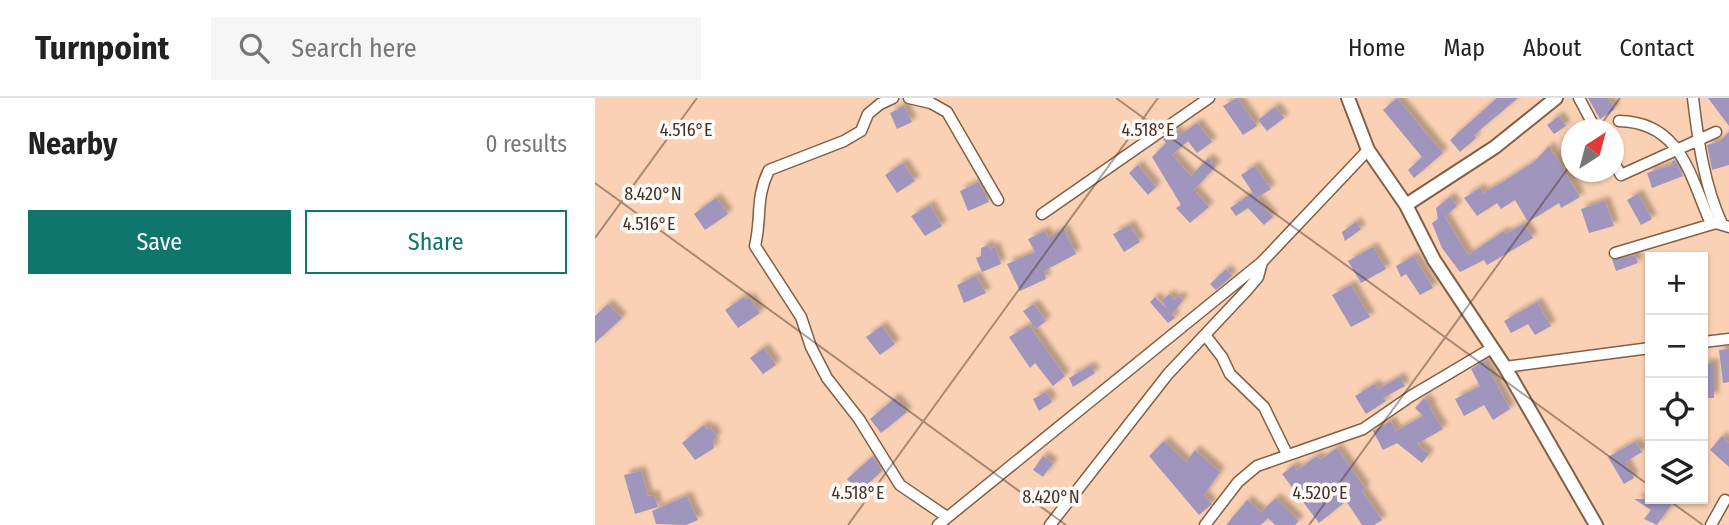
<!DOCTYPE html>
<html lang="en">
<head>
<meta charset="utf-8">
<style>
	:root { --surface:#fff; --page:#f6f6f6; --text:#222; --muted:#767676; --line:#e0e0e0; --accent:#0f766e }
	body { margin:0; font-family:"Fira Sans Condensed",sans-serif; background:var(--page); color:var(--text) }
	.controls { position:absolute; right:21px; bottom:21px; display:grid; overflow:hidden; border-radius:0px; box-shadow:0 2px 5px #0004 }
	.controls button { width:63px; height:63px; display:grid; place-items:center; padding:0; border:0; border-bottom:2px solid var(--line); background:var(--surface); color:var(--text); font:35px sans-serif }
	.compass { position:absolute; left:966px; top:21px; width:63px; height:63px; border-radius:50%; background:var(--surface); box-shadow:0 2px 5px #0004; rotate:36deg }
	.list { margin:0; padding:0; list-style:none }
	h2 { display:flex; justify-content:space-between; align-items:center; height:91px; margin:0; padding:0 28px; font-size:30px }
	h2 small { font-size:23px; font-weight:400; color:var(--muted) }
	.actions { display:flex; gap:14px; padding:21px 28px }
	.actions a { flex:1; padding:16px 0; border:2px solid var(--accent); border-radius:0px; text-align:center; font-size:24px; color:var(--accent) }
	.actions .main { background:var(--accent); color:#fff }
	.icon { flex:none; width:38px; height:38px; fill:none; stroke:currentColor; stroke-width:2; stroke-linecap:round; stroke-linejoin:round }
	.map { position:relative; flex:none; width:1134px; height:427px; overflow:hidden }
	header { display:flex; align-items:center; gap:42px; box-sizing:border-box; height:98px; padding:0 35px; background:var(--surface); border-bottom:2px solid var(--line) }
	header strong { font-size:33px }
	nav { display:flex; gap:38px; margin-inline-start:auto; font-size:24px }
	.search { width:490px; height:63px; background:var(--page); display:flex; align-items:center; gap:18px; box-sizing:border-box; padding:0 24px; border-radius:0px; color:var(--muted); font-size:26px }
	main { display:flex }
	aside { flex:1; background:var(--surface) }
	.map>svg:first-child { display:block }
	.building { fill:#a095bd; filter:url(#shadow) }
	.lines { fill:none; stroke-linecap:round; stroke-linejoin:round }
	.street-casing { stroke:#825f44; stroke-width:13 }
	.secondary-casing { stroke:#825f44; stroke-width:16 }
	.street { stroke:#fff; stroke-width:10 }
	.secondary { stroke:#fff; stroke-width:12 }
	.ticks { fill:none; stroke:#433327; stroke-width:2; stroke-opacity:0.45 }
	.ticks-label { font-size:18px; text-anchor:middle; fill:#433327; stroke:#fefaf7; stroke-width:7; stroke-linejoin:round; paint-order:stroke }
</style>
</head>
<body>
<header>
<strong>Turnpoint</strong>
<div class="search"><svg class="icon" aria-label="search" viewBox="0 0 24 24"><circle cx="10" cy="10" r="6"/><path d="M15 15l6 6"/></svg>Search here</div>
<nav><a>Home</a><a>Map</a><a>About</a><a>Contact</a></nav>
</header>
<main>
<aside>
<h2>Nearby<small>0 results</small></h2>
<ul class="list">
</ul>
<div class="actions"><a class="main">Save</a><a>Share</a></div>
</aside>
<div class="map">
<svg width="1134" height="427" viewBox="0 0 1134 427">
	<defs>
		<filter id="shadow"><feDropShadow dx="5" dy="-5" stdDeviation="2" flood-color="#0004"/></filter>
	</defs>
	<rect width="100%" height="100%" fill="#fad1b4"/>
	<path class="building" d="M642,0L662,28L648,37L628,8Z
		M802,0L848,55L819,80L813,72L827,59L788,12Z
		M902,0H923L879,37L881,40L865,54L855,42Z
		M993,0H1013L1020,11L1005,21Z
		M1113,0H1134V28Z
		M309,8L317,24L302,31L295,15Z
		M680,9L689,20L672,33L663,22Z
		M964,18L971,28L959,36L952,27Z
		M602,25L617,44L602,55L593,43L577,57L596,78L613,60L621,68L599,92L614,109L595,125L581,110L586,107L557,59L571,45L568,41L580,32L585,37Z
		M1134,34V67L1117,72L1112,47L1125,43Z
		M954,48L985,99L966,110L964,105L933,124L920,102L906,111L902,105L882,118L869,100L885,90L888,95L906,85L939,64Z
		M1080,62L1088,78L1057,90L1052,75L1078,67L1076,64Z
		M308,65L320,83L302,95L290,77Z
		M543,67L561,89L553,97L534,75Z
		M660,68L676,91L661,100L678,119L669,127L653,110L641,118L635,110L657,95L660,98L646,77Z
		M384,84L394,104L373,113L365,93Z
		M1043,96L1057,121L1046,127L1032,102Z
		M855,99L862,108L850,119L873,157L909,133L911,136L929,126L938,140L892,167L889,162L865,174L847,150L837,125L843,121L841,110Z
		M121,100L133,116L110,132L99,116Z
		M1010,103L1019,128L994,135L986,111Z
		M335,107L347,128L330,138L316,118Z
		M761,124L766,131L750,143L747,134Z
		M535,127L545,144L529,154L518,136Z
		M469,131L481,156L449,173L451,181L425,193L412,166L440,154L433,141L450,133L453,140Z
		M393,147L396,151L400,148L406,166L387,174L381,160L386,158V150Z
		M778,149L791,171L766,185L753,163Z
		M1040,157L1043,165L1021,173L1017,161Z
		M819,158L838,190L825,197L811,176L806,179L801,168Z
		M631,171L637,178L621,192L615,186Z
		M381,178L391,195L369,205L362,187Z
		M756,187L775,219L756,229L737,197Z
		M575,196L579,202L584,198L588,202L577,216L580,220L573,225L555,204L560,199L571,210L567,202Z
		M149,199L151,202L155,200L165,215L143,230L130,212Z
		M942,204L956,228L940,237L933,226L916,235L909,223Z
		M13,206L27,220L0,245V218Z
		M439,206L451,223L441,231L428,213Z
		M434,227L470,278L458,288L440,265L435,270L414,239Z
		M287,228L300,246L285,257L271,239Z
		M169,250L181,267L168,276L155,260Z
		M1134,251V284L1128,285L1124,252Z
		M889,263L915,311L898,322L889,307L869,318L860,301L885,288L876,271Z
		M1108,266H1119V300H1108Z
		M495,268L500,275L478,289L474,280Z
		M805,279L810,288L788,300L791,303L771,316L760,298L780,286L783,291Z
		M451,294L457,304L444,313L438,301Z
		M300,300L312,314L286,335L275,321Z
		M829,300L837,308L835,310L848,331L822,346L834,356L827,365L802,345L788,352L778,333L796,323L801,333L828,318L820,310Z
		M109,327L112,331L115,329L122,339L118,342L119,350L100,362L87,345Z
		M1127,338L1134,345V369L1115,352Z
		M569,343L591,364L600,352L625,374L609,397L617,406L604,417L554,358Z
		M1040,344L1047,354L1030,364L1039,380L1029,386L1013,359Z
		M742,350L770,390L767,393L787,422L779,427H767L751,403L724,425L687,376L699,367L702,372L722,358L725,362Z
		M278,358L287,373L264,394L252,381Z
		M448,358L458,365L448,379L438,372Z
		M46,373L53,398L59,397L63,409L40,416L29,377Z
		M92,398L103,422L91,427L61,426L57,413Z
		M681,400L704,423L700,427H680L673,420L666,427H631L652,402L666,414Z
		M1039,401H1080L1062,427L1049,421L1056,412Z"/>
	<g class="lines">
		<defs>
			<path id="street" d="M298,0L285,6L273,16L266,33L249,43L174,72C160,100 167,119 160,148L206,219L216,249L232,280L264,321L305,387L352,419
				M314,0L336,5L352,14L403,102
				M984,0L1001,32
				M1098,0C1103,42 1109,87 1127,126
				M1024,23C1086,24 1095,78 1116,126
				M1018,63L1026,77L1121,34
				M447,116L614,0
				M1020,155L1121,125L1134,129
				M610,237L627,259L635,276L669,309L692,356
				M1108,244L1134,241
				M910,269L1055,250
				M343,427L667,164
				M455,427L573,276L652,192L663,179L667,164L773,52
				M610,427L643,384L662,368L768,331L816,298L897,250
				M1116,427L1130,402"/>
			<path id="secondary" d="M753,0L773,52L811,107L839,162L910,269L1001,427
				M811,107L900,49L961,0"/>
		</defs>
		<use href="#street" class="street-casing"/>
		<use href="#secondary" class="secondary-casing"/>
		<use href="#street" class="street"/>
		<use href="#secondary" class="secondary"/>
	</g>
	<path class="ticks" d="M521,0L1055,388M1002,32L1025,0M0,85L471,427M0,140L102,0M1072,401L1108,427M253,427L563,0M714,427L976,66"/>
	<g class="ticks-label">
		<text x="91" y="38">4.516°E</text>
		<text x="553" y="38">4.518°E</text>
		<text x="58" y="102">8.420°N</text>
		<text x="54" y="132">4.516°E</text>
		<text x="263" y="401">4.518°E</text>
		<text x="725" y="401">4.520°E</text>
		<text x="456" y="405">8.420°N</text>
	</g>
</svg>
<div class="controls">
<button>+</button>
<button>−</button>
<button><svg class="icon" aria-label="locate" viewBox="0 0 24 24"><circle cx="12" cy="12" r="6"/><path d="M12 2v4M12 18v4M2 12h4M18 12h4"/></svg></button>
<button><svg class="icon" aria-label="layers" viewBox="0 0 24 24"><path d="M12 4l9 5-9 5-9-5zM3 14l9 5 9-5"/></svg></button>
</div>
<svg class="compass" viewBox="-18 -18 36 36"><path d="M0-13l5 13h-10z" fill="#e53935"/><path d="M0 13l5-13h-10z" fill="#767676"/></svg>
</div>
</main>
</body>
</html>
